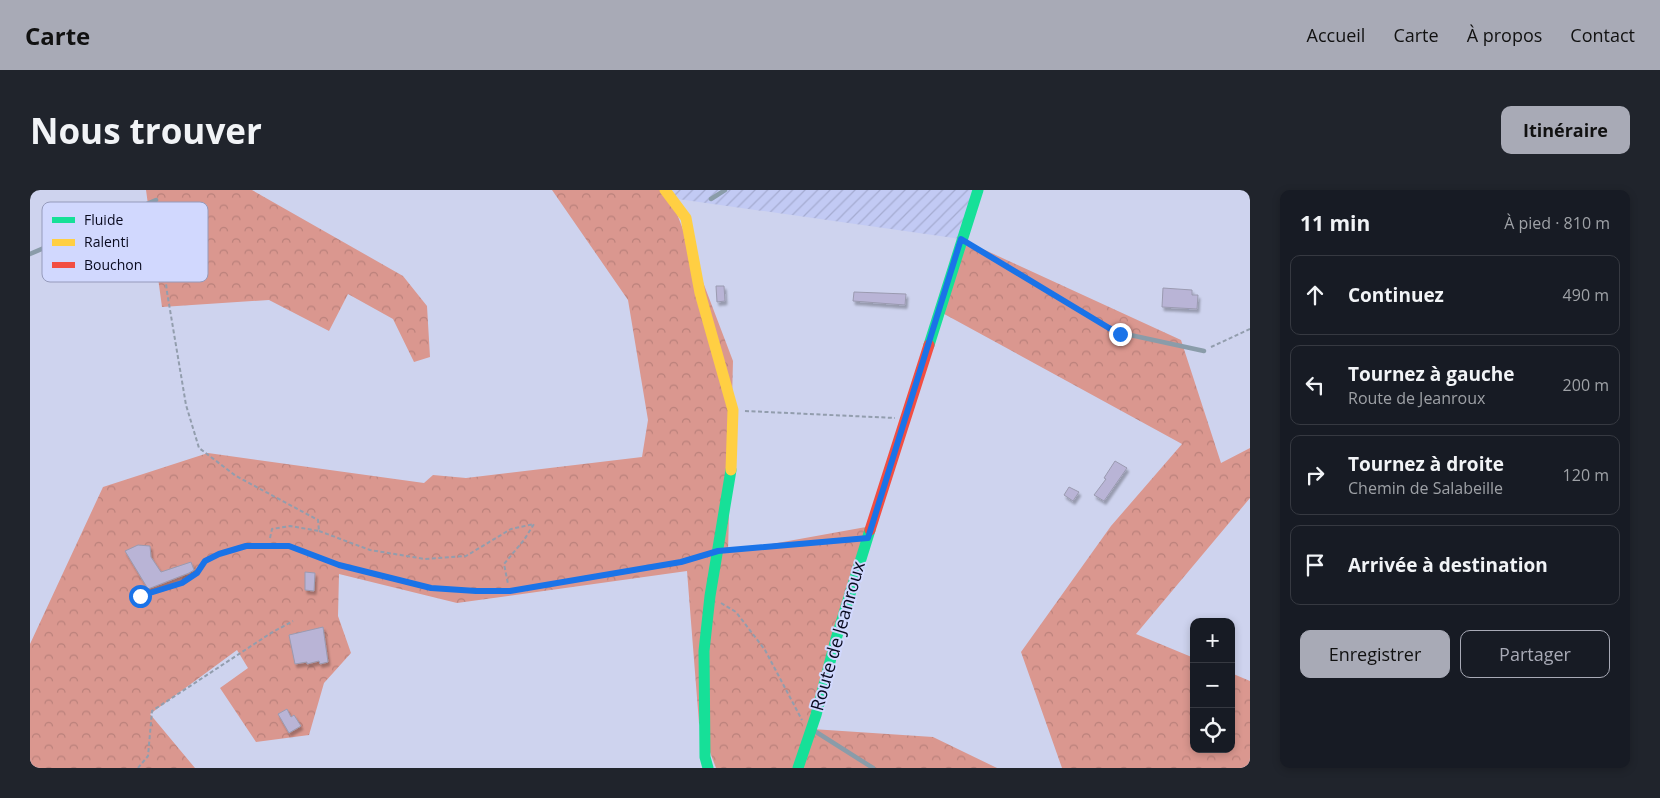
<!DOCTYPE html>
<html lang="fr">
<head>
<meta charset="utf-8">
<style>
	:root { --surface:#171b24; --page:#20242c; --text:#f1f3f6; --muted:#9ea1a6; --line:#363941; --accent:#a8aab6 }
	body { margin:0; font-family:"Open Sans",sans-serif; background:var(--page); color:var(--text) }
	.controls { position:absolute; right:15px; bottom:15px; display:grid; overflow:hidden; border-radius:10px; box-shadow:0 2px 8px #0003 }
	.controls button { width:45px; height:45px; display:grid; place-items:center; padding:0; border:0; border-bottom:1px solid var(--line); background:var(--surface); color:var(--text); font:25px sans-serif }
	.stop { position:absolute; width:15px; height:15px; margin:-11px; border:4px solid #1a73e8; border-radius:50%; background:#fff }
	.stop.end { background:#1a73e8; border-color:#fff; box-shadow:0 1px 5px #0008 }
	.list { margin:0; padding:0; list-style:none }
	h2 { display:flex; justify-content:space-between; align-items:center; height:65px; margin:0; padding:0 20px; font-size:21px }
	h2 small { font-size:16px; font-weight:400; color:var(--muted) }
	.list li { display:grid; grid-template-columns:32px 1fr auto; gap:15px; align-items:center; box-sizing:border-box; height:80px; margin:0 10px 10px; padding:0 10px; border:1px solid var(--line); border-radius:10px }
	.list b { display:block; font-size:19px; white-space:nowrap }
	.list p { margin:0; font-size:16px; white-space:nowrap; color:var(--muted) }
	.list em { font-size:16px; font-style:normal; color:var(--muted) }
	.actions { display:flex; gap:10px; padding:15px 20px }
	.actions a { flex:1; padding:11px 0; border:1px solid var(--accent); border-radius:10px; text-align:center; font-size:18px; color:var(--accent) }
	.actions .main { background:var(--accent); color:#111 }
	.icon { flex:none; width:28px; height:28px; fill:none; stroke:currentColor; stroke-width:2; stroke-linecap:round; stroke-linejoin:round }
	.map { position:relative; flex:none; width:1220px; height:578px; overflow:hidden; border-radius:10px }
	header { display:flex; align-items:center; gap:30px; box-sizing:border-box; height:70px; padding:0 25px; background:var(--accent); color:#111 }
	header strong { font-size:24px }
	nav { display:flex; gap:28px; margin-inline-start:auto; font-size:18px }
	.intro { display:flex; align-items:center; justify-content:space-between; box-sizing:border-box; height:120px; padding:0 30px }
	h1 { margin:0; font-size:35px }
	.button { padding:12px 22px; border-radius:10px; background:var(--accent); color:#111; font-size:18px; font-weight:700 }
	main { display:flex; gap:30px; padding:0 30px }
	aside { flex:1; background:var(--surface); border-radius:10px; box-shadow:0 2px 8px #0003 }
	.map>svg:first-child { display:block }
	.industrial { fill:url(#industrial-furrows) }
	.forest { fill:url(#forest-crowns) }
	.building { fill:#b9b4d6; stroke:#9a9ab0; filter:url(#shadow) }
	.lines { fill:none; stroke-linecap:round; stroke-linejoin:round }
	.path { stroke:#929dad; stroke-width:2; stroke-dasharray:4 2.5; stroke-linecap:butt }
	.lane { stroke:#8a9ca9; stroke-width:4.5 }
	.fast { stroke:#16e098; stroke-width:11 }
	.slow { stroke:#ffcf43; stroke-width:11 }
	.jam { stroke:#f24e42; stroke-width:11 }
	.route { stroke:#1a73e8; stroke-width:6 }
	.labels { text-anchor:middle; stroke-width:4; stroke-linejoin:round; paint-order:stroke }
	.street-label { font-size:18px; fill:#090a1f; stroke:#d1d8fe }
	.key { fill:#d1d8fe; stroke:#959abb; stroke-width:1 }
	.key-label { font-size:14px; fill:#090a1f }
</style>
</head>
<body>
<header>
<strong>Carte</strong>
<nav><a>Accueil</a><a>Carte</a><a>À propos</a><a>Contact</a></nav>
</header>
<div class="intro"><h1>Nous trouver</h1><a class="button">Itinéraire</a></div>
<main>
<div class="map">
<svg width="1220" height="578" viewBox="0 0 1220 578">
	<defs>
		<pattern id="industrial-furrows" width="10" height="10" patternUnits="userSpaceOnUse" patternTransform="scale(1.25)"><rect width="10" height="10" fill="#c2caf4"/><path d="M-1 1l2-2M0 10L10 0M9 11l2-2" fill="none" stroke="#a5acd1"/></pattern>
		<pattern id="forest-crowns" width="20" height="18" patternUnits="userSpaceOnUse" patternTransform="scale(1.25)"><rect width="20" height="18" fill="#da978f"/><path d="M2 6a3 3 0 1 1 6 0M12 15a3 3 0 1 1 6 0" fill="none" stroke="#ba817b"/></pattern>
		<filter id="shadow"><feDropShadow dx="2" dy="3.5" stdDeviation="1" flood-color="#0004"/></filter>
	</defs>
	<rect width="100%" height="100%" fill="#ced3ee"/>
	<path class="industrial" d="M635,0H948L931,49L641,8Z"/>
	<path class="forest" d="M116,0H222L373,86L397,116L400,167L384,172L363,129L318,104L299,141L239,110L132,117Z
		M522,0H635L641,8L703,171L698,362L836,337L782,539L903,547L967,578H686L669,533L657,381L427,413L309,384L308,426L321,463L294,493L279,545L226,552L190,498L218,478L207,460L120,524L165,578H0V454L73,297L178,263L394,293L403,285L436,288L612,267L618,230L598,110Z
		M931,49L1151,150L1191,273L1220,258V308L1106,444L1164,468V559H1201V483L1220,491V578H1032L991,462L1081,336L1152,254L905,119Z"/>
	<path class="building" d="M686,96H694L695,111L687,112Z
		M1133,98L1162,100V105H1168L1167,119L1132,117Z
		M824,102L876,104L875,115L823,111Z
		M1085,271L1097,278L1074,311L1064,305L1076,289L1074,288Z
		M1039,297L1049,302L1043,311L1034,305Z
		M108,355L120,356L121,367L131,382L161,372L164,380L159,383L118,399L95,361Z
		M275,382L285,383L284,401L275,400Z
		M293,437L298,472L290,474L289,471L277,474V472L265,474L259,445Z
		M257,519L261,527L264,525L271,536L259,543L248,524Z"/>
	<g class="lines">
		<path class="path" d="M127,17L137,102L156,215L169,258L206,286L288,330L289,341L260,336L242,339L240,348
			M1181,157L1220,139
			M715,221L865,228
			M289,341L340,360L395,369L436,366L481,339L504,334L494,350L474,374L478,394
			M691,413L706,422L735,460L772,530
			M108,578L118,566L122,521L241,443L263,431"/>
		<path class="lane" d="M681,9L695,0
			M934,51L1079,138L1091,143L1174,161
			M0,64L126,10
			M110,406L152,393L167,383L175,371L189,364L215,356H259L309,375L401,398L446,401H480L651,372L689,361L836,348
			M783,540L843,578"/>
		<path class="fast" d="M899,155L948,0
			M678,578L675,567L674,461L680,406L701,280
			M768,578L786,525L806,449L840,340"/>
		<path class="slow" d="M635,0L656,28L670,103L703,220L701,280"/>
		<path class="jam" d="M840,340L899,155"/>
	</g>
	<g class="lines">
		<path class="route" d="M110,406L152,393L167,383L175,371L189,364L216,356H259L309,375L401,398L446,401H480L651,372L688,361L838,348L931,49L1079,138L1090,144"/>
	</g>
	<g class="labels">
		<g class="street-label">
			<text transform="translate(808 446) rotate(-74)" y="6">Route de Jeanroux</text>
		</g>
	</g>
	<rect x="12" y="12" width="166" height="80" rx="8" class="key"/>
	<rect x="22" y="27" width="23" height="6" fill="#16e098"/>
	<rect x="22" y="49" width="23" height="7" fill="#ffcf43"/>
	<rect x="22" y="72" width="23" height="6" fill="#f24e42"/>
	<g class="key-label">
		<text x="54" y="35">Fluide</text>
		<text x="54" y="57">Ralenti</text>
		<text x="54" y="80">Bouchon</text>
	</g>
</svg>
<div class="controls">
<button>+</button>
<button>−</button>
<button><svg class="icon" aria-label="locate" viewBox="0 0 24 24"><circle cx="12" cy="12" r="6"/><path d="M12 2v4M12 18v4M2 12h4M18 12h4"/></svg></button>
</div>
<div class="stop" style="left:110px;top:406px"></div>
<div class="stop end" style="left:1090px;top:144px"></div>
</div>
<aside>
<h2>11 min<small>À pied · 810 m</small></h2>
<ul class="list">
<li><svg class="icon" aria-label="ahead" viewBox="0 0 24 24"><path d="M12 20V5M6 11l6-6 6 6"/></svg><div><b>Continuez</b></div><em>490 m</em></li>
<li><svg class="icon" aria-label="left" viewBox="0 0 24 24"><path d="M17 20v-9H6M10 6l-5 5 5 5"/></svg><div><b>Tournez à gauche</b><p>Route de Jeanroux</p></div><em>200 m</em></li>
<li><svg class="icon" aria-label="right" viewBox="0 0 24 24"><path d="M7 20v-9h11M14 6l5 5-5 5"/></svg><div><b>Tournez à droite</b><p>Chemin de Salabeille</p></div><em>120 m</em></li>
<li><svg class="icon" aria-label="arrive" viewBox="0 0 24 24"><path d="M6 21V4h12l-3 4 3 4H6"/></svg><div><b>Arrivée à destination</b></div></li>
</ul>
<div class="actions"><a class="main">Enregistrer</a><a>Partager</a></div>
</aside>
</main>
</body>
</html>
